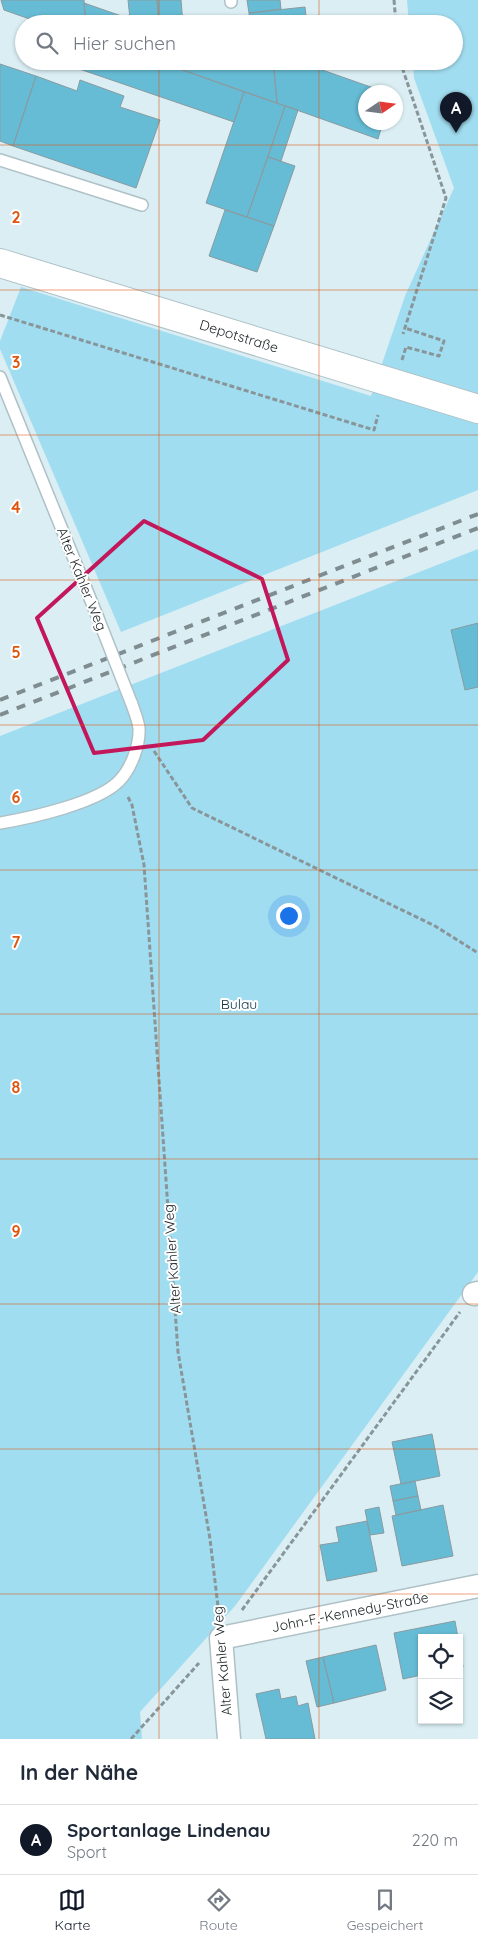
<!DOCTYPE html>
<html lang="de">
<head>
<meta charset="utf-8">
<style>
	:root { --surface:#fff; --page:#f2f2f3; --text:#1f2937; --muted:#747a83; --line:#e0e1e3; --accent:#111827 }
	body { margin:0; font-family:Quicksand,sans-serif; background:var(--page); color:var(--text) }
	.controls { position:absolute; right:15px; bottom:15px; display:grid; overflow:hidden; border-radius:0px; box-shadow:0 1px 4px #0004 }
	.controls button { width:45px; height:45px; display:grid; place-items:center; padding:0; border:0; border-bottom:1px solid var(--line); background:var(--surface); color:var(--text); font:25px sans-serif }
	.compass { position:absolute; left:358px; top:85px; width:45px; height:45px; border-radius:50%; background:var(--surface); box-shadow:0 1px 4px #0004; rotate:77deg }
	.you { position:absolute; left:288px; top:915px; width:18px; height:18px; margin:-12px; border:4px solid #fff; border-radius:50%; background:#1a73e8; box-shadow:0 0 0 8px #1a73e833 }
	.badge { display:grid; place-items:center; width:32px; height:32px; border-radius:50%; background:var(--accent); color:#fff; font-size:16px; font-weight:700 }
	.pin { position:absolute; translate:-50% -41px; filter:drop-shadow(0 1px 2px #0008) }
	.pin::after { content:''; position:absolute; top:26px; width:18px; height:15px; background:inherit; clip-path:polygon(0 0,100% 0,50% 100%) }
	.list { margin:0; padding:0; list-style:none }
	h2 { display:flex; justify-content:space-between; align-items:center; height:65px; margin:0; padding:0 20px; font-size:21px }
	h2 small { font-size:16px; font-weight:400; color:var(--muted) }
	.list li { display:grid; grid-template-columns:32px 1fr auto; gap:15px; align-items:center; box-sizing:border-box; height:70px; padding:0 20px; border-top:1px solid var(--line) }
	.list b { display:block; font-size:19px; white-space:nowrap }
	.list p { margin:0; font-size:16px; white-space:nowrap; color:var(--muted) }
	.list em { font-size:16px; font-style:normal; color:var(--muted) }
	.icon { flex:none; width:28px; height:28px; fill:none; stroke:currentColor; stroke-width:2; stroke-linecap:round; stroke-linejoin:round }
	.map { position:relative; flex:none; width:478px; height:1739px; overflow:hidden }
	.search { position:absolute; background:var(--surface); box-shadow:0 1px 4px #0004; left:15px; right:15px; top:15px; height:55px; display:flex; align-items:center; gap:12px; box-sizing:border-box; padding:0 18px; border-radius:28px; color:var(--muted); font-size:19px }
	.sheet { height:135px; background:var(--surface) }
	nav { display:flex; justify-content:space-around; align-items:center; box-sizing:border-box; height:70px; border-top:1px solid var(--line); background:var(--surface); font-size:14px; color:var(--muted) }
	nav a { display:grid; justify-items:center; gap:2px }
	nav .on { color:var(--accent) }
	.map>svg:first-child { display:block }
	.green { fill:#a1ddf0 }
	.building { fill:#66bcd5; stroke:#899ba1 }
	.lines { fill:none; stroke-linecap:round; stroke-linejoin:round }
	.service-casing { stroke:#aec1c7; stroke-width:14 }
	.minor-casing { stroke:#aec1c7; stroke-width:25 }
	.secondary-casing { stroke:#aec1c7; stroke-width:30 }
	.path { stroke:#88969a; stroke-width:3; stroke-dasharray:5 2.5; stroke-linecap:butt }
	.service { stroke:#fff; stroke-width:11 }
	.minor { stroke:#fff; stroke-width:22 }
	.secondary { stroke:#fff; stroke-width:28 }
	.rail { stroke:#7f8d91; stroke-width:4; stroke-dasharray:9 9; stroke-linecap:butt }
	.service-bridge-casing { stroke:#aec1c7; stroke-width:14; stroke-linecap:butt }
	.service-bridge { stroke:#fff; stroke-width:11 }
	.marked { fill:none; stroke:#c2185b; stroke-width:4; stroke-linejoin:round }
	.grid { fill:none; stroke:#de560d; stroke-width:1; stroke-opacity:0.55 }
	.labels { text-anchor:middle; stroke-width:4; stroke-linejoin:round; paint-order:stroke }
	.street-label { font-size:14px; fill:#1b2224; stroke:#fff }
	.park-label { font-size:14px; fill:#0b3540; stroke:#fff }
	.grid-label { font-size:16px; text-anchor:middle; font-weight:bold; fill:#de560d; stroke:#fff; stroke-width:4; stroke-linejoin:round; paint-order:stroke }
</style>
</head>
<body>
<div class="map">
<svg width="478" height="1739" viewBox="0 0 478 1739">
	<rect width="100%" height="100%" fill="#daeef4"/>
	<path class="green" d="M407,0H478V490L121,632L0,349V341L21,287L371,396L405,296L454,188L414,78L413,61H454V24H409Z
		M478,549V1272L235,1606L140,1712L142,1739H0V736Z"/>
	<path class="building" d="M1,0H84L86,24H44L4,10Z
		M128,0H157L159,24H86L84,3L130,19Z
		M157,0H181L183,24H159Z
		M247,0H280L281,9L249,13Z
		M305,7L307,24H250L249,13Z
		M56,61H157L244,92L234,122Z
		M163,61H273L277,103L163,63Z
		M273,61H310L311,66L274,69Z
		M0,64L36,76L13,146L0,141Z
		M311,66L385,92H366V122H383L378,139L277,103L274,69Z
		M36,76L77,91L80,80L124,96L120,107L160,120L136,188L13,146Z
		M244,92L285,106L247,217L206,203Z
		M285,106L298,110L281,161L268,157Z
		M268,157L295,166L274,226L247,217Z
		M225,210L274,226L257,272L209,256Z
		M478,623V687L465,690L451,630Z
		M432,1434L440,1476L401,1484L392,1442Z
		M415,1481L418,1496L393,1501L390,1486Z
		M418,1496L421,1510L396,1515L393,1501Z
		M443,1505L453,1556L402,1566L392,1516Z
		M379,1507L384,1533L370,1535L365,1510Z
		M367,1521L377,1571L327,1581L320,1545L339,1542L336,1527Z
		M455,1621L458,1638H422V1675L403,1679L394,1633Z
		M376,1645L386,1690L334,1703L323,1657Z
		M459,1645L463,1667L459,1668Z
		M323,1657L334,1703L317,1707L306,1661Z
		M279,1689L281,1699L296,1696L298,1706L308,1703L315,1739H266L256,1694Z"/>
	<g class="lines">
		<defs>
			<path id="service" d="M231,0V2
				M0,160L142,205
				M0,377L98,618
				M0,823C30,818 98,803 119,781C131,769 140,745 139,728C138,720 134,710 131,702"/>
			<path id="minor" d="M474,1294L478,1293
				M229,1739L221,1638L478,1586"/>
			<path id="secondary" d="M0,263L478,409"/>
		</defs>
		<use href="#service" class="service-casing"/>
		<use href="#minor" class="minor-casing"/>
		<use href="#secondary" class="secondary-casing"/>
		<path class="path" d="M394,0L396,24
			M400,61L446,198L403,334
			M0,315L374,430L378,415
			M402,360L406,347L439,356L444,341L405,328
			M154,751L192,808L435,926L478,953
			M128,797L132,805L144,865L178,1352L210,1539L219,1615
			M242,1610L460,1312
			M131,1739L199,1663"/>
		<use href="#service" class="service"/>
		<use href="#minor" class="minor"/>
		<use href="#secondary" class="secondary"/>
		<path class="rail" d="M0,700L478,514
			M0,715L478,528"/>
		<defs>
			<path id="service-bridge" d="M98,618L131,702"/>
		</defs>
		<use href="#service-bridge" class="service-bridge-casing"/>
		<use href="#service-bridge" class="service-bridge"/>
	</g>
	<path class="marked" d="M144,521L262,579L288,660L203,740L94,753L37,618Z"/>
	<path class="grid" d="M159,0V24M319,0V24M159,61V1739M319,61V1739M0,145H478M0,290H478M0,435H478M0,580H478M0,725H478M0,870H478M0,1014H478M0,1159H478M0,1304H478M0,1449H478M0,1594H478"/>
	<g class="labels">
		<g class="street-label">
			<text transform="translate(239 336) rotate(17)" y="5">Depotstraße</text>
			<text transform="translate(82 579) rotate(68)" y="5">Alter Kahler Weg</text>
			<text transform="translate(172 1259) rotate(-94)" y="5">Alter Kahler Weg</text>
			<text transform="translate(350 1612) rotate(-11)" y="5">John-F.-Kennedy-Straße</text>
			<text transform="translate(222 1661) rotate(-95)" y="5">Alter Kahler Weg</text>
		</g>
		<g class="park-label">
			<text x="239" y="1009">Bulau</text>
		</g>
	</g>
	<g class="grid-label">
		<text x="16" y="223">2</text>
		<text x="16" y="368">3</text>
		<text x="16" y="513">4</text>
		<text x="16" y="658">5</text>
		<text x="16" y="803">6</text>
		<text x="16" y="948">7</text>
		<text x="16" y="1093">8</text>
		<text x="16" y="1237">9</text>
	</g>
</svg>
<div class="controls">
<button><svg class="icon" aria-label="locate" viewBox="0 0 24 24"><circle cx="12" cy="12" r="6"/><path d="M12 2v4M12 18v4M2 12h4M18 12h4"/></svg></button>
<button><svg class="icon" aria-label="layers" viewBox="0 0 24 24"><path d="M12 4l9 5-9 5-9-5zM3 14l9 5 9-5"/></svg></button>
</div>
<svg class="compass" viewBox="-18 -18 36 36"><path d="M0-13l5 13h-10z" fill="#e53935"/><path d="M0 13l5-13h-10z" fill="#747a83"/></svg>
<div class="you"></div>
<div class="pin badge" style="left:456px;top:133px">A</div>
<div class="search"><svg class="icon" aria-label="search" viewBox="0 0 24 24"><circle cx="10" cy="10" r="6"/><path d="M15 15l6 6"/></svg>Hier suchen</div>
</div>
<section class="sheet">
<h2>In der Nähe<small></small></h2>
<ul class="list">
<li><span class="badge">A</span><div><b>Sportanlage Lindenau</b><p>Sport</p></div><em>220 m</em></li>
</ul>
</section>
<nav>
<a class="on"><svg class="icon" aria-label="map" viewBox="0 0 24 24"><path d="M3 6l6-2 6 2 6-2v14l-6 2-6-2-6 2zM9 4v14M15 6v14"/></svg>Karte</a>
<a><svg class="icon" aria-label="directions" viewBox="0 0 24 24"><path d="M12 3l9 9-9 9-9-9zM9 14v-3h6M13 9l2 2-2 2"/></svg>Route</a>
<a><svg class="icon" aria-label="saved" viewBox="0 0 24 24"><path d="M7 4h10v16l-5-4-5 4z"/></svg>Gespeichert</a>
</nav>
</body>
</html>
